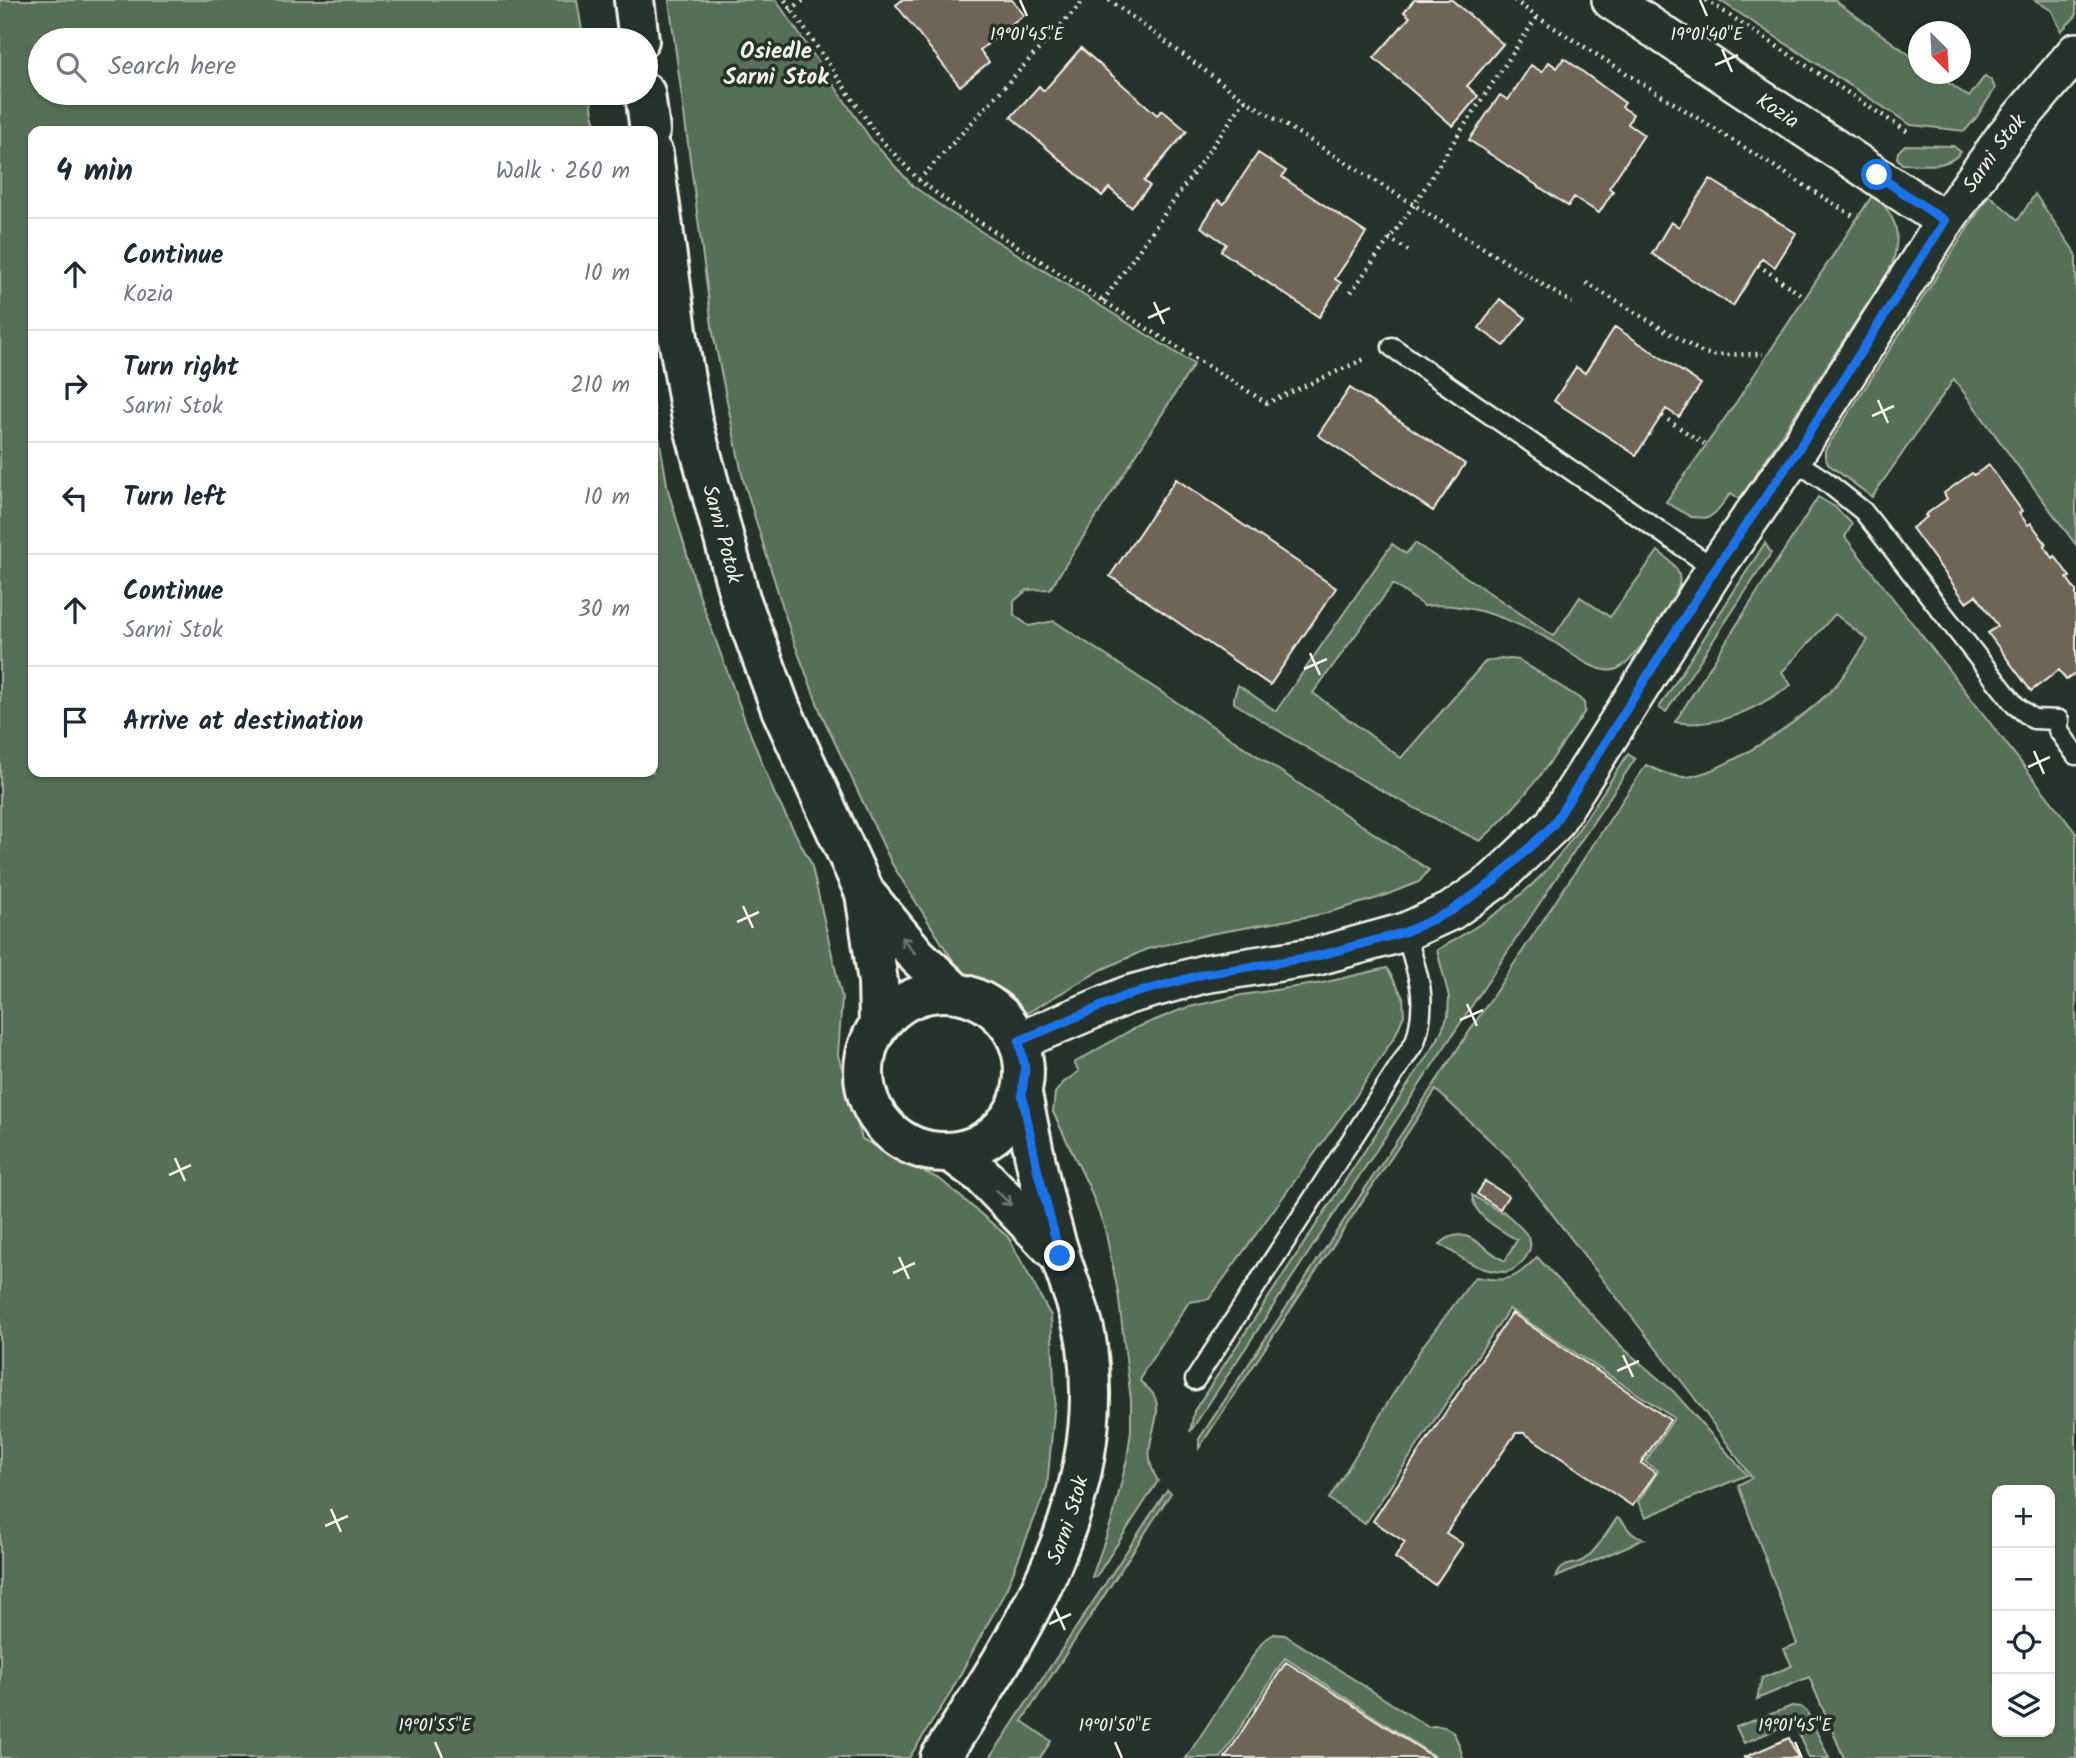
<!DOCTYPE html>
<html lang="en">
<head>
<meta charset="utf-8">
<style>
	:root { --surface:#fff; --page:#f2f2f3; --text:#1f2937; --muted:#747a83; --line:#e0e1e3 }
	body { margin:0; font-family:Kalam,sans-serif; background:var(--page); color:var(--text) }
	.controls { position:absolute; right:21px; bottom:21px; display:grid; overflow:hidden; border-radius:14px; box-shadow:0 2px 5px #0004 }
	.controls button { width:63px; height:63px; display:grid; place-items:center; padding:0; border:0; border-bottom:2px solid var(--line); background:var(--surface); color:var(--text); font:35px sans-serif }
	.compass { position:absolute; left:1908px; top:21px; width:63px; height:63px; border-radius:50%; background:var(--surface); box-shadow:0 2px 5px #0004; rotate:156deg }
	.stop { position:absolute; width:21px; height:21px; margin:-16px; border:5px solid #1a73e8; border-radius:50%; background:#fff }
	.stop.end { background:#1a73e8; border-color:#fff; box-shadow:0 2px 7px #0008 }
	.list { margin:0; padding:0; list-style:none }
	h2 { display:flex; justify-content:space-between; align-items:center; height:91px; margin:0; padding:0 28px; font-size:30px }
	h2 small { font-size:23px; font-weight:400; color:var(--muted) }
	.list li { display:grid; grid-template-columns:46px 1fr auto; gap:21px; align-items:center; box-sizing:border-box; height:112px; padding:0 28px; border-top:2px solid var(--line) }
	.list b { display:block; font-size:26px; white-space:nowrap }
	.list p { margin:0; font-size:23px; white-space:nowrap; color:var(--muted) }
	.list em { font-size:23px; font-style:normal; color:var(--muted) }
	.icon { flex:none; width:38px; height:38px; fill:none; stroke:currentColor; stroke-width:2; stroke-linecap:round; stroke-linejoin:round }
	.map { position:relative; flex:none; width:2076px; height:1758px; overflow:hidden }
	.search { position:absolute; background:var(--surface); box-shadow:0 2px 5px #0004; left:28px; top:28px; width:630px; height:77px; display:flex; align-items:center; gap:18px; box-sizing:border-box; padding:0 24px; border-radius:38px; color:var(--muted); font-size:26px }
	.panel { position:absolute; background:var(--surface); box-shadow:0 2px 5px #0004; left:28px; top:126px; width:630px; height:651px; border-radius:14px }
	.map>svg:first-child { display:block }
	.green { fill:#557056; stroke:#a4b09f; stroke-width:2; fill-rule:evenodd }
	.building { fill:#6e6556; stroke:#f4f1e8; stroke-width:2 }
	.lines { fill:none; stroke-linecap:round; stroke-linejoin:round }
	.lane-casing { stroke:#f4f1e8; stroke-width:23 }
	.street-casing { stroke:#f4f1e8; stroke-width:42 }
	.secondary-casing { stroke:#f4f1e8; stroke-width:44 }
	.path { stroke:#f4f1e8; stroke-width:4.5; stroke-dasharray:2 5; stroke-linecap:butt }
	.lane { stroke:#26332d; stroke-width:18 }
	.street { stroke:#26332d; stroke-width:37 }
	.secondary { stroke:#26332d; stroke-width:38 }
	.oneway { stroke:#6e766e }
	.route { stroke:#1a73e8; stroke-width:9 }
	.ticks { fill:none; stroke:#f4f1e8; stroke-width:2.5 }
	.labels { text-anchor:middle; stroke-width:7; stroke-linejoin:round; paint-order:stroke }
	.street-label { font-size:21px; fill:#f4f1e8; stroke:#26332d }
	.neighbourhood-label { font-size:23px; font-weight:bold; fill:#f4f1e8; stroke:#26332d }
	.ticks-label { font-size:18px; text-anchor:middle; fill:#f4f1e8; stroke:#26332d; stroke-width:7; stroke-linejoin:round; paint-order:stroke }
</style>
</head>
<body>
<div class="map">
<svg width="2076" height="1758" viewBox="0 0 2076 1758">
	<rect width="100%" height="100%" fill="#26332d"/>
	<filter id="ink" filterUnits="userSpaceOnUse"><feTurbulence type="fractalNoise" baseFrequency=".0143" numOctaves="2"/><feDisplacementMap in="SourceGraphic" scale="14" xChannelSelector="R" yChannelSelector="G"/><feConvolveMatrix kernelMatrix="1 2 1 2 8 2 1 2 1" color-interpolation-filters="sRGB"/></filter>
	<g filter="url(#ink)">
		<path class="green" d="M0,0H577L583,37L575,40H40V93H590L593,114L599,131H33V772H653V402L668,490L698,592L746,723L775,795L811,863L842,998L838,1055L862,1139L941,1180L1008,1237L1051,1316L1055,1401L1047,1487L1006,1590L948,1697L909,1758H0Z
			M669,0H776L872,141L913,186L945,209L1194,364L1050,589L1027,590L1014,601V615L1029,626L1054,621L1429,870L1419,882L1378,898L1323,914L1210,934L1147,949L1101,970L1025,1014L1005,1018L990,1013L979,1002L892,864L821,713L791,634L743,479L713,333Z
			M1719,0H1834L1918,61V74H1936L1969,97L1985,76L1992,81L1995,89L1976,118L1965,131L1911,125Z
			M2035,0H2076V16L2061,31L2052,11Z
			M1905,145L1953,146L1961,152C1946,170 1923,164 1902,164L1897,158L1898,152Z
			M1874,193C1898,220 1902,233 1891,268L1740,499L1731,493L1716,512L1708,518L1691,517L1666,502L1737,401Z
			M2035,194L2076,254V545L1954,379L1872,497L1828,464L1825,457V450L1989,195L2018,220Z
			M1818,497L1835,507L1852,524L1845,537L2076,833V1758H1844L1809,1677L1757,1699L1762,1678L1792,1666L1784,1649L1797,1644L1738,1485L1752,1478L1693,1396L1508,1157L1436,1090L1199,1448V1439L1646,765C1658,771 1673,778 1687,777C1728,771 1810,715 1837,684C1848,670 1858,655 1868,640L1835,614L1782,672L1791,685C1756,709 1718,729 1675,722ZM1997,1490H2050V1732H1997Z
			M1415,543L1554,636L1580,597L1610,617L1658,551C1666,558 1676,564 1679,575C1684,601 1644,642 1628,662C1620,668 1614,672 1604,670C1585,666 1569,651 1552,641C1513,620 1468,601 1424,606L1393,584L1313,693L1401,758L1485,662L1501,658L1519,660L1579,698L1584,703L1585,711C1554,758 1522,804 1480,841C1395,800 1314,754 1234,703V697L1238,685L1276,711L1392,544L1406,554Z
			M1765,543L1771,553L1666,712L1659,708Z
			M1628,754L1635,759L1190,1432L1194,1411L1438,1039L1448,1016L1449,997L1437,950C1475,928 1512,906 1543,874C1576,838 1601,794 1628,754Z
			M1387,968L1403,997L1404,1015L1395,1036L1354,1099L1209,1299L1189,1302L1144,1371L1140,1381C1145,1386 1153,1391 1155,1398C1165,1422 1136,1446 1158,1481L1096,1577H1092L1113,1517L1127,1459L1131,1431V1400L1118,1292L1105,1229L1089,1187L1053,1112L1055,1093L1063,1083L1079,1071L1074,1063L1133,1029L1185,1008L1242,995L1322,983Z
			M1472,1195L1501,1212L1503,1211C1510,1218 1525,1229 1529,1239C1535,1251 1518,1270 1506,1272C1502,1272 1494,1271 1489,1270C1471,1266 1456,1254 1440,1244C1465,1221 1482,1249 1505,1261L1517,1240C1500,1229 1474,1218 1472,1195Z
			M1537,1257L1623,1348L1674,1392L1747,1475L1646,1517L1638,1502L1658,1471L1645,1462L1674,1418L1509,1309L1365,1524L1329,1499L1422,1347L1475,1277C1507,1283 1515,1280 1537,1257Z
			M1167,1490L1171,1493L1022,1721L1051,1741L1040,1758H990Z
			M1617,1518C1629,1524 1625,1534 1644,1539L1555,1578C1565,1558 1573,1569 1586,1558C1599,1548 1607,1532 1617,1518Z
			M1274,1634L1285,1635L1428,1727C1454,1722 1457,1737 1463,1758H1437L1285,1658L1221,1758H1186L1263,1641Z
			M1792,1706L1801,1707L1807,1712L1829,1758H1809L1794,1722L1744,1743L1736,1727Z"/>
		<path class="building" d="M902,0H1012L1024,15L980,50L989,62L960,86L896,5Z
			M1414,0H1452L1503,44L1467,86L1478,96L1453,126L1374,58L1410,17L1404,12Z
			M1081,48L1157,115L1162,110L1187,131L1144,181L1150,186L1131,207L1109,188L1102,196L1011,117L1039,86L1044,91Z
			M1564,58L1625,103L1622,107L1633,114L1628,124L1644,135L1609,188L1613,191L1599,213L1574,197L1568,206L1469,140L1500,95L1508,100L1531,65L1542,72L1549,62L1557,68Z
			M1258,153L1286,171L1282,177L1366,233L1335,279L1341,283L1319,317L1221,251L1226,244L1201,227L1218,200L1224,204Z
			M1710,179L1796,233L1775,267L1762,259L1733,306L1652,254L1671,222L1679,227Z
			M1500,299L1526,318L1504,346L1479,328Z
			M1615,327L1701,384L1679,417L1666,409L1636,455L1554,401L1576,367L1585,373Z
			M1350,388L1465,464L1433,511L1318,435Z
			M1989,465L2022,511L2019,513L2028,525L2031,523L2046,544L2044,546L2053,558L2055,556L2070,577L2067,578L2076,591V673L2066,680L2059,670L2031,691L1988,633L1998,626L1976,595L1966,602L1912,528L1927,517L1925,515L1947,499L1944,493L1972,473L1974,475Z
			M1176,479L1336,588L1270,685L1110,576Z
			M1485,1181L1508,1196L1500,1209L1477,1194Z
			M1512,1313L1670,1420L1641,1463L1656,1473L1632,1506L1524,1433H1516L1446,1533L1463,1544L1435,1585L1395,1558L1405,1542L1373,1521Z
			M1286,1662L1435,1758H1225Z
			M1789,1738L1798,1758H1743Z"/>
		<g class="lines">
			<defs>
				<path id="lane" d="M1392,347L1715,569
					M1792,459L1824,480L1863,511L2015,705L2033,719L2059,720L2058,730L2076,755
					M1195,1380L1415,1042C1429,998 1418,975 1405,932"/>
				<g id="street">
					<path id="s1" d="M1611,0L1945,221"/>
					<path id="s2" d="M1019,1041L1128,995L1204,974L1318,956L1405,932L1451,911L1494,881L1553,825L1715,569L1792,459L1945,221L2005,136L2076,52"/>
				</g>
				<g id="secondary">
					<path d="M634,0L639,40"/>
					<path d="M645,93L650,131"/>
					<path id="s3" d="M653,154L678,338L692,420L740,598L781,709L865,893L917,956L955,992"/>
					<path d="M865,893L878,982L879,1024"/>
					<circle cx="944" cy="1072" r="80"/>
					<path d="M952,1153L982,1175L1058,1254"/>
					<path id="s4" d="M940,1758C1021,1634 1108,1503 1087,1346C1083,1315 1069,1285 1060,1255C1043,1202 1033,1148 1022,1094"/>
				</g>
			</defs>
			<use href="#lane" class="lane-casing"/>
			<use href="#street" class="street-casing"/>
			<use href="#secondary" class="secondary-casing"/>
			<path class="path" d="M785,0L879,138L919,180L948,202L1103,301L1267,403L1367,358
				M1109,0L1245,100L1572,303
				M1514,0L1537,17L1853,216
				M1706,0L1908,132
				M790,10L804,0
				M919,180L1084,0
				M1389,238L1409,251
				M1758,265L1800,294
				M1586,283L1703,353L1714,355L1763,354
				M1351,292L1414,205L1452,144L1537,17
				M1103,301L1245,100
				M1662,416L1704,444"/>
			<use href="#lane" class="lane"/>
			<use href="#street" class="street"/>
			<use href="#secondary" class="secondary"/>
		</g>
		<defs><path id="oneway-shaft" d="M-6 0H5M1.5-3L5.5 0L1.5 3" fill="none" stroke-width="1.6" stroke-linecap="round" stroke-linejoin="round" transform="scale(1.75)"/></defs>
		<g class="oneway">
			<use href="#oneway-shaft" transform="translate(908 945) rotate(-130)"/>
			<use href="#oneway-shaft" transform="translate(1004 1198) rotate(45)"/>
		</g>
	</g>
	<g class="lines" filter="url(#ink)">
		<path class="route" d="M1060,1256L1037,1168L1022,1094L1025,1068L1019,1041L1128,995L1204,974L1318,956L1405,932L1451,911L1494,881L1553,825L1715,569L1792,459L1945,221L1877,175"/>
	</g>
	<path class="ticks" d="M1020,0L1027,16M1700,0L1707,16M1722,49L1732,72M1715,65L1738,55M1154,302L1164,324M1148,318L1170,308M1878,400L1888,423M1872,416L1894,406M1310,653L1320,675M1304,669L1327,659M2034,751L2044,774M2028,767L2050,757M743,906L753,928M737,922L759,912M1467,1004L1477,1026M1460,1020L1483,1010M175,1158L185,1181M169,1175L191,1165M899,1257L909,1279M893,1273L915,1263M1623,1355L1633,1377M1617,1371L1639,1361M331,1509L341,1532M325,1526L348,1516M1055,1608L1065,1630M1049,1624L1071,1614M435,1742L442,1758M1115,1742L1122,1758M1795,1742L1802,1758"/>
	<g class="labels">
		<g class="street-label">
			<text dy="7" stroke="none"><textPath href="#s1" startOffset="200">Kozia</textPath></text>
			<text dy="7" stroke="none"><textPath href="#s2" startOffset="1391">Sarni Stok</textPath></text>
			<text dy="7" stroke="none"><textPath href="#s3" startOffset="387">Sarni Potok</textPath></text>
			<text dy="7" stroke="none"><textPath href="#s4" startOffset="271">Sarni Stok</textPath></text>
		</g>
		<g class="neighbourhood-label">
			<text x="776" y="58">Osiedle<tspan x="776" dy="26">Sarni Stok</tspan></text>
		</g>
	</g>
	<g class="ticks-label">
		<text x="1027" y="40">19°01'45"E</text>
		<text x="1707" y="40">19°01'40"E</text>
		<text x="435" y="1731">19°01'55"E</text>
		<text x="1115" y="1731">19°01'50"E</text>
		<text x="1795" y="1731">19°01'45"E</text>
	</g>
</svg>
<div class="controls">
<button>+</button>
<button>−</button>
<button><svg class="icon" aria-label="locate" viewBox="0 0 24 24"><circle cx="12" cy="12" r="6"/><path d="M12 2v4M12 18v4M2 12h4M18 12h4"/></svg></button>
<button><svg class="icon" aria-label="layers" viewBox="0 0 24 24"><path d="M12 4l9 5-9 5-9-5zM3 14l9 5 9-5"/></svg></button>
</div>
<svg class="compass" viewBox="-18 -18 36 36"><path d="M0-13l5 13h-10z" fill="#e53935"/><path d="M0 13l5-13h-10z" fill="#747a83"/></svg>
<div class="stop" style="left:1877px;top:175px"></div>
<div class="stop end" style="left:1060px;top:1256px"></div>
<div class="search"><svg class="icon" aria-label="search" viewBox="0 0 24 24"><circle cx="10" cy="10" r="6"/><path d="M15 15l6 6"/></svg>Search here</div>
<section class="panel">
<h2>4 min<small>Walk · 260 m</small></h2>
<ul class="list">
<li><svg class="icon" aria-label="ahead" viewBox="0 0 24 24"><path d="M12 20V5M6 11l6-6 6 6"/></svg><div><b>Continue</b><p>Kozia</p></div><em>10 m</em></li>
<li><svg class="icon" aria-label="right" viewBox="0 0 24 24"><path d="M7 20v-9h11M14 6l5 5-5 5"/></svg><div><b>Turn right</b><p>Sarni Stok</p></div><em>210 m</em></li>
<li><svg class="icon" aria-label="left" viewBox="0 0 24 24"><path d="M17 20v-9H6M10 6l-5 5 5 5"/></svg><div><b>Turn left</b></div><em>10 m</em></li>
<li><svg class="icon" aria-label="ahead" viewBox="0 0 24 24"><path d="M12 20V5M6 11l6-6 6 6"/></svg><div><b>Continue</b><p>Sarni Stok</p></div><em>30 m</em></li>
<li><svg class="icon" aria-label="arrive" viewBox="0 0 24 24"><path d="M6 21V4h12l-3 4 3 4H6"/></svg><div><b>Arrive at destination</b></div></li>
</ul>
</section>
</div>
</body>
</html>
